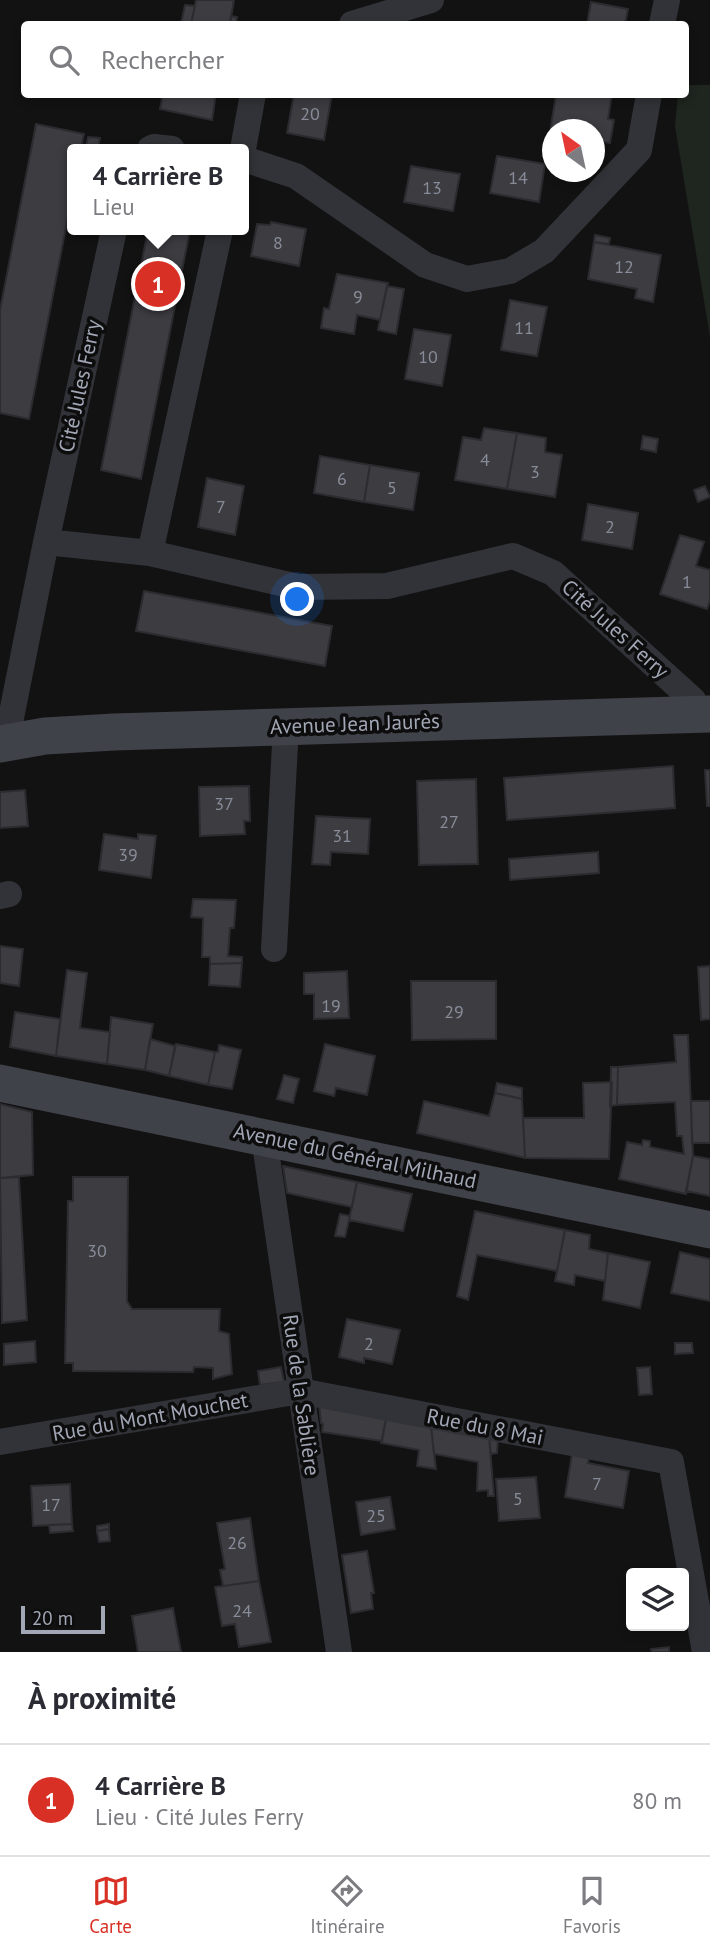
<!DOCTYPE html>
<html lang="fr">
<head>
<meta charset="utf-8">
<style>
	:root { --surface:#fff; --page:#f7f7f7; --text:#2b2b33; --muted:#7c7c81; --line:#e1e1e2; --accent:#d93025 }
	body { margin:0; font-family:"PT Sans",sans-serif; background:var(--page); color:var(--text) }
	.controls { position:absolute; right:21px; bottom:21px; display:grid; overflow:hidden; border-radius:7px; box-shadow:0 4px 10px #0003 }
	.controls button { width:63px; height:63px; display:grid; place-items:center; padding:0; border:0; border-bottom:2px solid var(--line); background:var(--surface); color:var(--text); font:35px sans-serif }
	.compass { position:absolute; left:542px; top:119px; width:63px; height:63px; border-radius:50%; background:var(--surface); box-shadow:0 4px 10px #0003; rotate:327deg }
	.scale { position:absolute; left:21px; bottom:18px; width:84px; box-sizing:border-box; padding-left:7px; border:4px solid #a2a7b5; border-top:0; font-size:19px; line-height:24px; white-space:nowrap; color:#a2a7b5; -webkit-text-stroke:5px #0d0d0e; paint-order:stroke }
	.you { position:absolute; left:298px; top:600px; width:24px; height:24px; margin:-18px; border:5px solid #fff; border-radius:50%; background:#1a73e8; box-shadow:0 0 0 10px #1a73e833 }
	.badge { display:grid; place-items:center; width:46px; height:46px; border-radius:50%; background:var(--accent); color:#fff; font-size:23px; font-weight:700 }
	.pin { position:absolute; translate:-50% -50%; border:4px solid #fff; box-shadow:0 2px 7px #0006 }
	.popup { position:absolute; left:67px; top:144px; width:182px; height:91px; box-sizing:border-box; display:grid; place-content:center; border-radius:7px; background:var(--surface); filter:drop-shadow(0 2px 5px #0005); font-size:23px; white-space:nowrap; color:var(--muted) }
	.popup b { font-size:26px; color:var(--text) }
	.popup::after { content:''; position:absolute; left:50%; top:100%; margin-left:-14px; border:14px solid transparent; border-top-color:var(--surface) }
	.list { margin:0; padding:0; list-style:none }
	h2 { display:flex; justify-content:space-between; align-items:center; height:91px; margin:0; padding:0 28px; font-size:30px }
	h2 small { font-size:23px; font-weight:400; color:var(--muted) }
	.list li { display:grid; grid-template-columns:46px 1fr auto; gap:21px; align-items:center; box-sizing:border-box; height:112px; padding:0 28px; border-top:2px solid var(--line) }
	.list b { display:block; font-size:26px; white-space:nowrap }
	.list p { margin:0; font-size:23px; white-space:nowrap; color:var(--muted) }
	.list em { font-size:23px; font-style:normal; color:var(--muted) }
	.icon { flex:none; width:38px; height:38px; fill:none; stroke:currentColor; stroke-width:2; stroke-linecap:round; stroke-linejoin:round }
	.map { position:relative; flex:none; width:710px; height:1652px; overflow:hidden }
	.search { position:absolute; background:var(--surface); box-shadow:0 4px 10px #0003; left:21px; right:21px; top:21px; height:77px; display:flex; align-items:center; gap:18px; box-sizing:border-box; padding:0 24px; border-radius:7px; color:var(--muted); font-size:26px }
	.sheet { height:203px; background:var(--surface) }
	nav { display:flex; justify-content:space-around; align-items:center; box-sizing:border-box; height:98px; border-top:2px solid var(--line); background:var(--surface); font-size:19px; color:var(--muted) }
	nav a { display:grid; justify-items:center; gap:4px }
	nav .on { color:var(--accent) }
	.map>svg:first-child { display:block }
	.green { fill:#1e261f }
	.building { fill:#3c3c41; stroke:#2c2b2f; stroke-width:2 }
	.lines { fill:none; stroke-linecap:round; stroke-linejoin:round }
	.street { stroke:#323338; stroke-width:26 }
	.secondary { stroke:#404249; stroke-width:37 }
	.labels { text-anchor:middle; stroke-width:7; stroke-linejoin:round; paint-order:stroke }
	.number-label { font-size:18px; fill:#888c98 }
	.street-label { font-size:21px; fill:#a2a7b5; stroke:#0d0d0e }
</style>
</head>
<body>
<div class="map">
<svg width="710" height="1652" viewBox="0 0 710 1652">
	<rect width="100%" height="100%" fill="#121213"/>
	<path class="green" d="M686,85H710V337L675,126L678,95L686,94Z"/>
	<path class="building" d="M196,0H234L230,24H191Z
		M591,2L628,9L625,24H587Z
		M185,5L195,6L191,24H181Z
		M231,16L237,17L236,24H230Z
		M163,94H216L212,120L160,109Z
		M294,94H332L324,140L287,133Z
		M574,94H612L608,119L614,120L610,143L594,140V130H552V132H550L556,95L574,97Z
		M36,124L84,134L81,149H72V196L29,419L0,413V310Z
		M88,137L100,138L98,149H85Z
		M497,156L545,164L539,202L490,193Z
		M411,166L460,174L453,211L404,202Z
		M271,222L306,229L299,266L251,256L257,224L270,225Z
		M148,230H190L141,479L101,470Z
		M595,235L610,238L609,244L594,242Z
		M594,242L661,255L653,302L635,298L637,289L588,279Z
		M337,274L388,283L380,320L357,315L354,334L321,328L324,308L329,309Z
		M387,286L404,289L396,334L378,330Z
		M510,300L547,307L537,356L501,350Z
		M414,329L451,335L442,386L405,379Z
		M484,428L517,433L507,489L455,480L463,437L481,440Z
		M517,433L546,438L545,452L562,455L555,497L507,489Z
		M643,436L658,439L656,452L641,449Z
		M320,456L370,465L364,502L314,493Z
		M370,465L419,473L413,510L364,502Z
		M207,478L244,486L235,535L198,527Z
		M705,486L710,497L698,502L694,490Z
		M588,504L638,513L632,549L582,540Z
		M680,535L704,542L696,566L710,570V600L707,609L660,594Z
		M144,591L332,626L325,666L136,631Z
		M673,766L675,808L507,820L504,778Z
		M705,770H710V806H707Z
		M476,779L478,864L419,865L417,781Z
		M249,786L250,821H244L245,834L200,836L199,787Z
		M25,790L28,826L0,828V792Z
		M316,816L370,819L368,854L331,852L330,865L312,864Z
		M104,834L138,839V834L156,836L151,878L99,870Z
		M598,852L599,873L510,880L509,859Z
		M193,899L236,900L234,928H230L228,956L242,957V963L210,964V957H202L203,918L191,917Z
		M0,946L23,949L19,986L0,983Z
		M242,963L240,987L209,985L210,964Z
		M710,966V1019L701,1020L698,967Z
		M67,970L87,973L80,1028L110,1032L107,1064L56,1056Z
		M347,971L349,1018L314,1019V994H304V973Z
		M411,981H496V1039L412,1040Z
		M15,1012L60,1019L56,1056L10,1047Z
		M111,1017L153,1024L145,1070L107,1064Z
		M674,1035H688L693,1156L686,1194L619,1179L627,1142L642,1145L643,1140L650,1141V1147L684,1154L682,1136H677L675,1102L617,1105L618,1067L676,1062Z
		M150,1039L175,1046L169,1076L145,1070Z
		M176,1044L215,1052L208,1085L169,1076Z
		M325,1044L375,1056L367,1095L336,1088L334,1096L314,1091Z
		M219,1045L241,1050L232,1089L208,1085L215,1052H218Z
		M611,1067H618L617,1105L610,1106Z
		M284,1075L299,1079L293,1103L277,1099Z
		M612,1082L609,1159L525,1158L523,1118H584L583,1083Z
		M497,1083L522,1088V1099L495,1093Z
		M495,1093L522,1099L525,1158L417,1133L424,1101L489,1116Z
		M691,1101H710V1143H692Z
		M0,1104L32,1112L33,1175L0,1178Z
		M693,1156L710,1159V1196L686,1191Z
		M283,1166L357,1182L352,1207L287,1193Z
		M19,1177L27,1320L2,1323L0,1178Z
		M73,1177H128L127,1301L132,1309H220L219,1331L229,1334L232,1374L213,1379V1368L194,1367L193,1372L73,1371V1363H65L68,1201H73Z
		M357,1182L412,1194L403,1231L349,1220Z
		M475,1211L565,1230L557,1271L477,1255L468,1300L457,1296Z
		M340,1214L350,1216L345,1237L335,1236Z
		M565,1230L590,1235L589,1249L608,1253L605,1281L575,1275L574,1285L555,1281Z
		M680,1252L710,1259V1301L671,1293Z
		M608,1253L650,1262L640,1308L603,1300Z
		M347,1319L400,1330L392,1364L364,1358V1363L339,1357Z
		M35,1341L36,1362L4,1365V1344Z
		M675,1343H692L693,1353L675,1354Z
		M281,1367L284,1382L260,1385L258,1371Z
		M650,1367L652,1394L639,1395L637,1368Z
		M319,1404L386,1419L382,1441L322,1432L323,1424L321,1423Z
		M386,1419L431,1428L436,1469L417,1466L419,1450L381,1443Z
		M431,1425L489,1436L494,1496H488V1490L477,1491L478,1462L434,1454Z
		M489,1436L498,1438L497,1453L491,1454Z
		M572,1454L589,1458L588,1463L629,1471L623,1508L565,1497Z
		M536,1477L540,1518L499,1521L496,1479Z
		M70,1484L72,1524L33,1526L31,1486Z
		M390,1497L395,1529L361,1535L356,1502Z
		M250,1518L259,1581L223,1586L220,1570L225,1569L217,1523Z
		M72,1524L73,1531L50,1533L49,1525Z
		M109,1524V1529L97,1531V1526Z
		M109,1529L110,1541L99,1542L97,1531Z
		M367,1551L374,1593H371L373,1609L351,1613L342,1555Z
		M259,1581L271,1642L239,1647L235,1624L222,1626L215,1587Z
		M173,1608L181,1652H138L132,1616Z
		M669,1647V1652H652L651,1649Z"/>
	<g class="lines">
		<path class="street" d="M352,24L431,0
			M662,24L667,0
			M150,149L154,147L172,149
			M243,149L253,94
			M244,159L296,176L425,265L467,279L510,271L544,251L639,150L649,94
			M46,542L150,553L220,230
			M150,553L298,587L387,586L513,556L553,573L693,700L694,713
			M6,743L46,542L114,230
			M0,896L9,894
			M274,949L286,726
			M264,1137L339,1652
			M0,1442L300,1391L671,1462L705,1652"/>
		<path class="secondary" d="M0,744L45,736L114,732L710,714
			M0,1083L710,1230"/>
	</g>
	<g class="labels">
		<g class="number-label">
			<text x="310" y="120">20</text>
			<text x="518" y="184">14</text>
			<text x="432" y="194">13</text>
			<text x="278" y="249">8</text>
			<text x="624" y="273">12</text>
			<text x="358" y="303">9</text>
			<text x="524" y="334">11</text>
			<text x="428" y="363">10</text>
			<text x="485" y="466">4</text>
			<text x="535" y="478">3</text>
			<text x="342" y="485">6</text>
			<text x="392" y="494">5</text>
			<text x="221" y="513">7</text>
			<text x="610" y="533">2</text>
			<text x="687" y="588">1</text>
			<text x="224" y="810">37</text>
			<text x="449" y="828">27</text>
			<text x="342" y="842">31</text>
			<text x="128" y="861">39</text>
			<text x="331" y="1012">19</text>
			<text x="454" y="1018">29</text>
			<text x="97" y="1257">30</text>
			<text x="369" y="1350">2</text>
			<text x="597" y="1490">7</text>
			<text x="518" y="1505">5</text>
			<text x="51" y="1511">17</text>
			<text x="376" y="1522">25</text>
			<text x="237" y="1549">26</text>
			<text x="242" y="1617">24</text>
		</g>
		<g class="street-label">
			<text transform="translate(80 386) rotate(-78)" y="7">Cité Jules Ferry</text>
			<text transform="translate(615 629) rotate(42)" y="7">Cité Jules Ferry</text>
			<text transform="translate(355 724) rotate(-2)" y="7">Avenue Jean Jaurès</text>
			<text transform="translate(355 1156) rotate(12)" y="7">Avenue du Général Milhaud</text>
			<text transform="translate(301 1395) rotate(82)" y="7">Rue de la Sablière</text>
			<text transform="translate(150 1417) rotate(-10)" y="7">Rue du Mont Mouchet</text>
			<text transform="translate(485 1427) rotate(11)" y="7">Rue du 8 Mai</text>
		</g>
	</g>
</svg>
<div class="controls">
<button><svg class="icon" aria-label="layers" viewBox="0 0 24 24"><path d="M12 4l9 5-9 5-9-5zM3 14l9 5 9-5"/></svg></button>
</div>
<svg class="compass" viewBox="-18 -18 36 36"><path d="M0-13l5 13h-10z" fill="#e53935"/><path d="M0 13l5-13h-10z" fill="#7c7c81"/></svg>
<div class="scale">20 m</div>
<div class="you"></div>
<div class="pin badge" style="left:158px;top:284px">1</div>
<div class="popup"><b>4 Carrière B</b>Lieu</div>
<div class="search"><svg class="icon" aria-label="search" viewBox="0 0 24 24"><circle cx="10" cy="10" r="6"/><path d="M15 15l6 6"/></svg>Rechercher</div>
</div>
<section class="sheet">
<h2>À proximité<small></small></h2>
<ul class="list">
<li><span class="badge">1</span><div><b>4 Carrière B</b><p>Lieu · Cité Jules Ferry</p></div><em>80 m</em></li>
</ul>
</section>
<nav>
<a class="on"><svg class="icon" aria-label="map" viewBox="0 0 24 24"><path d="M3 6l6-2 6 2 6-2v14l-6 2-6-2-6 2zM9 4v14M15 6v14"/></svg>Carte</a>
<a><svg class="icon" aria-label="directions" viewBox="0 0 24 24"><path d="M12 3l9 9-9 9-9-9zM9 14v-3h6M13 9l2 2-2 2"/></svg>Itinéraire</a>
<a><svg class="icon" aria-label="saved" viewBox="0 0 24 24"><path d="M7 4h10v16l-5-4-5 4z"/></svg>Favoris</a>
</nav>
</body>
</html>
